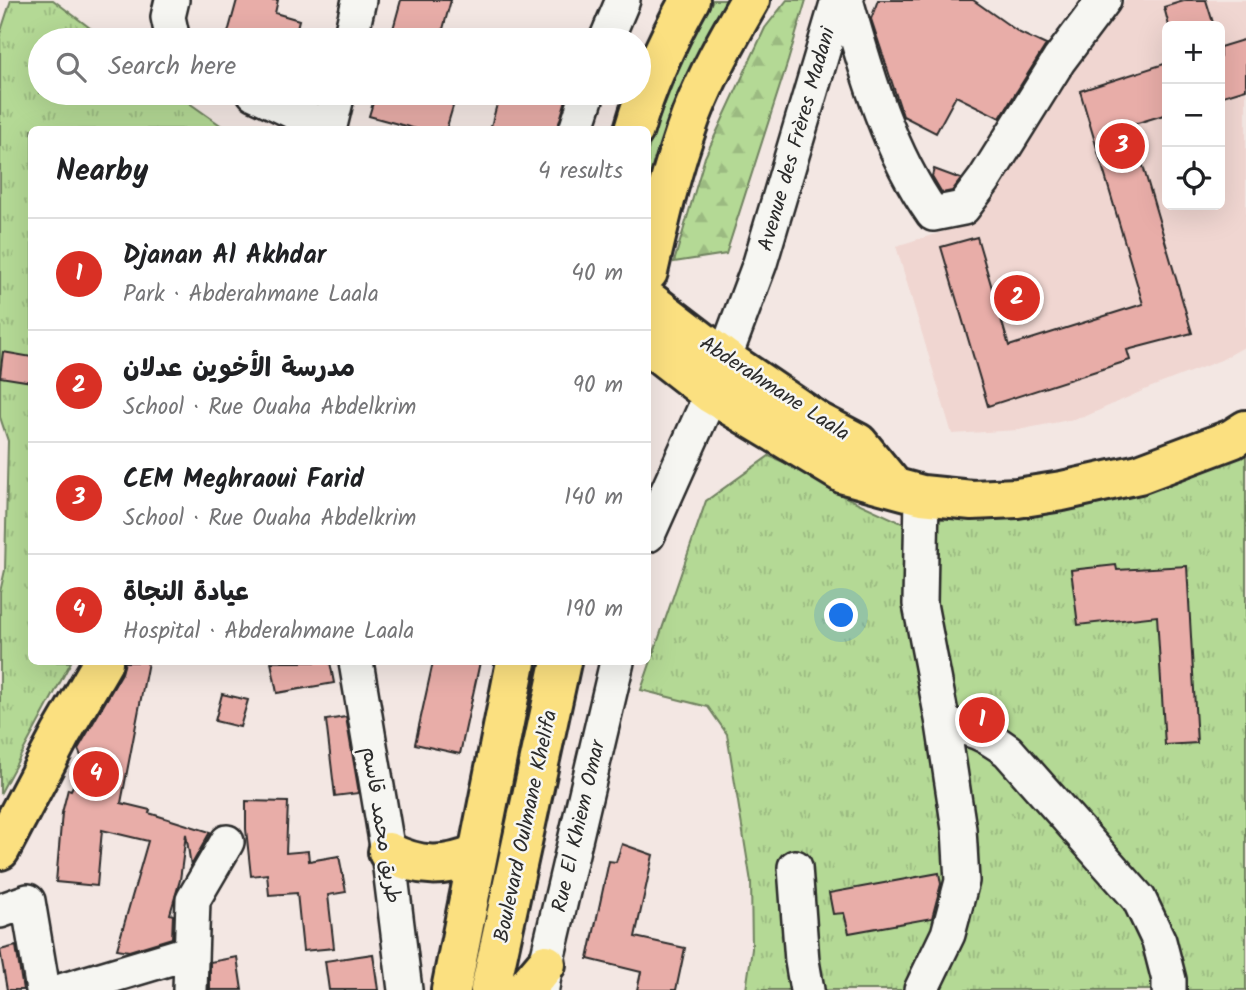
<!DOCTYPE html>
<html lang="en">
<head>
<meta charset="utf-8">
<style>
	:root { --surface:#fff; --page:#f6f6f6; --text:#202124; --muted:#757577; --line:#e0e0e0; --accent:#d93025 }
	body { margin:0; font-family:Kalam,"Playpen Sans Arabic",sans-serif; background:var(--page); color:var(--text) }
	.controls { position:absolute; right:21px; top:21px; display:grid; overflow:hidden; border-radius:10px; box-shadow:0 7px 28px #0002 }
	.controls button { width:63px; height:63px; display:grid; place-items:center; padding:0; border:0; border-bottom:2px solid var(--line); background:var(--surface); color:var(--text); font:35px sans-serif }
	.you { position:absolute; left:842px; top:616px; width:24px; height:24px; margin:-18px; border:5px solid #fff; border-radius:50%; background:#1a73e8; box-shadow:0 0 0 10px #1a73e833 }
	.badge { display:grid; place-items:center; width:46px; height:46px; border-radius:50%; background:var(--accent); color:#fff; font-size:23px; font-weight:700 }
	.pin { position:absolute; translate:-50% -50%; border:4px solid #fff; box-shadow:0 2px 7px #0006 }
	.list { margin:0; padding:0; list-style:none }
	h2 { display:flex; justify-content:space-between; align-items:center; height:91px; margin:0; padding:0 28px; font-size:30px }
	h2 small { font-size:23px; font-weight:400; color:var(--muted) }
	.list li { display:grid; grid-template-columns:46px 1fr auto; gap:21px; align-items:center; box-sizing:border-box; height:112px; padding:0 28px; border-top:2px solid var(--line) }
	.list b { display:block; font-size:26px; white-space:nowrap }
	.list p { margin:0; font-size:23px; white-space:nowrap; color:var(--muted) }
	.list em { font-size:23px; font-style:normal; color:var(--muted) }
	.icon { flex:none; width:38px; height:38px; fill:none; stroke:currentColor; stroke-width:2; stroke-linecap:round; stroke-linejoin:round }
	.map { position:relative; flex:none; width:1246px; height:990px; overflow:hidden }
	.search { position:absolute; background:var(--surface); box-shadow:0 7px 28px #0002; left:28px; top:28px; width:623px; height:77px; display:flex; align-items:center; gap:18px; box-sizing:border-box; padding:0 24px; border-radius:38px; color:var(--muted); font-size:26px }
	.panel { position:absolute; background:var(--surface); box-shadow:0 7px 28px #0002; left:28px; top:126px; width:623px; height:539px; border-radius:10px }
	.map>svg:first-child { display:block }
	.built { fill:#f0d6d1; fill-rule:evenodd }
	.green { fill:#b4d995; stroke:#708260; stroke-width:2 }
	.forest { fill:url(#forest-firs); stroke:#708260; stroke-width:2 }
	.park { fill:url(#park-tufts); stroke:#708260; stroke-width:2 }
	.building { fill:#e8ada8; stroke:#2b2b2b; stroke-width:2 }
	.lines { fill:none; stroke-linecap:round; stroke-linejoin:round }
	.minor-casing { stroke:#2b2b2b; stroke-width:38 }
	.major-casing { stroke:#2b2b2b; stroke-width:44 }
	.minor { stroke:#f6f6f2; stroke-width:33 }
	.major { stroke:#fbe080; stroke-width:38 }
	.labels { text-anchor:middle; stroke-width:5; stroke-linejoin:round; paint-order:stroke }
	.street-label { font-size:21px; fill:#2b2b2b; stroke:#f6f6f2 }
</style>
</head>
<body>
<div class="map">
<svg width="1246" height="990" viewBox="0 0 1246 990">
	<defs>
		<pattern id="forest-firs" width="22" height="20" patternUnits="userSpaceOnUse" patternTransform="scale(1.75)"><rect width="22" height="20" fill="#b4d995"/><path d="M5 1l3.5 6h-7zM16 11l3.5 6h-7z" fill="#9bba81"/></pattern>
		<pattern id="park-tufts" width="24" height="20" patternUnits="userSpaceOnUse" patternTransform="scale(1.75)"><rect width="24" height="20" fill="#b4d995"/><path d="M3 7l-1-3M5 7V3M7 7l1-3M15 17l-1-3M17 17v-4M19 17l1-3" fill="none" stroke="#9bba81"/></pattern>
	</defs>
	<rect width="100%" height="100%" fill="#f3e7e3"/>
	<filter id="ink" filterUnits="userSpaceOnUse"><feTurbulence type="fractalNoise" baseFrequency=".0143" numOctaves="2"/><feDisplacementMap in="SourceGraphic" scale="14" xChannelSelector="R" yChannelSelector="G"/><feConvolveMatrix kernelMatrix="1 2 1 2 8 2 1 2 1" color-interpolation-filters="sRGB"/></filter>
	<g filter="url(#ink)">
		<path class="built" d="M1125,0H1246V346L1221,360L1149,388L1084,417L1018,430L952,434L896,246L975,222L1060,87ZM1167,26H1220V205H1167Z"/>
		<path class="green" d="M713,0H728L648,207V151L651,140C669,92 687,45 713,0Z
			M533,662H547L477,990H466Z"/>
		<path class="forest" d="M787,0H806L788,61L726,254L674,262L705,157L765,28Z"/>
		<path class="park" d="M11,0H53L106,40H40V93H175L226,129L32,130V662H71L0,794V592L5,570L8,441L0,417V34Z
			M1246,439V990H746L752,949L751,882L727,734L708,707L641,690L706,501L769,456L803,470L832,491L906,525L1083,496Z"/>
		<path class="building" d="M237,0H278L275,13L299,20L294,40H226Z
			M401,0H451L440,40H390Z
			M878,0H973L1020,33L1046,45L1000,118L956,96L936,133L903,116L871,19Z
			M1187,0H1206L1214,26H1169L1164,7Z
			M1246,39V89L1220,97V47Z
			M1167,63V114L1131,125L1192,333L1127,350L1130,360L988,406L941,247L977,237L1009,346L1143,304L1080,91Z
			M376,93H457L446,130H420L369,116Z
			M500,93H568L557,130H490Z
			M934,169L961,179L952,191L942,193L932,176Z
			M3,352L32,357V382L0,377Z
			M1116,565L1117,570L1187,566L1197,743L1165,745L1157,616L1078,625L1071,570Z
			M125,662H148L121,803L150,810L149,813L210,832L191,866L186,834L180,880L170,914L173,915L172,938L129,951L117,949L148,841L102,830L97,886L56,882L62,813L68,789L71,790L84,763L78,749L122,673Z
			M271,662H330L334,683L277,693Z
			M433,662H480L460,754L415,744Z
			M222,694L248,700L240,727L215,721Z
			M346,717L359,793L335,796L326,720Z
			M246,801L288,802L286,853L308,851L309,861L339,856L346,892L328,895L334,948L303,951L297,893L269,895L267,874L251,876L246,829Z
			M622,844L653,855L635,937L685,948L676,990H637L641,972L588,959L609,861L616,862Z
			M939,873L941,884L932,918L849,933L844,913L833,914L829,893Z
			M16,946L23,990H7L0,950Z
			M373,954L378,990H329L325,961Z
			M237,957L242,990H210V962Z"/>
		<g class="lines">
			<defs>
				<path id="minor" d="M172,0L168,17L173,40
					M846,0C867,74 888,150 933,214L963,208L984,180L1059,60L1104,0
					M350,40L359,0
					M606,40L623,0
					M254,93L313,121L324,130
					M329,130L338,93
					M576,130L588,93
					M648,535L711,394L760,263L838,0
					M356,662L388,852L405,990
					M943,724C972,728 985,734 1008,751L1139,899L1159,941L1169,980V990
					M795,867L802,961L807,990
					M0,911L28,901L43,990
					M542,988L546,964L617,662
					M64,990L191,952
					M190,990L193,900L227,842
					M921,990L948,934L962,881L959,829L943,724L920,604L922,495"/>
				<path id="major" d="M634,130C647,84 667,41 690,0
					M648,272C660,219 672,167 691,116C707,75 728,38 750,0
					M648,300L725,359L818,422L858,443L893,486
					M648,345L711,394L844,474L922,495L972,500L1017,498L1062,491L1139,474L1232,439L1246,430
					M0,850L61,734L103,662
					M388,852C419,868 445,868 476,855
					M451,990L516,662
					M490,990L561,662
					M524,990L546,964"/>
			</defs>
			<use href="#minor" class="minor-casing"/>
			<use href="#major" class="major-casing"/>
			<use href="#minor" class="minor"/>
			<use href="#major" class="major"/>
		</g>
	</g>
	<g class="labels">
		<g class="street-label">
			<text transform="translate(796 139) rotate(-74)" y="7">Avenue des Frères Madani</text>
			<text transform="translate(775 388) rotate(33)" y="7">Abderahmane Laala</text>
			<text transform="translate(382 825) rotate(81)" y="7">طريق محمد قاسم</text>
			<text transform="translate(525 826) rotate(-78)" y="7">Boulevard Oulmane Khelifa</text>
			<text transform="translate(578 826) rotate(-77)" y="7">Rue El Khiem Omar</text>
		</g>
	</g>
</svg>
<div class="controls">
<button>+</button>
<button>−</button>
<button><svg class="icon" aria-label="locate" viewBox="0 0 24 24"><circle cx="12" cy="12" r="6"/><path d="M12 2v4M12 18v4M2 12h4M18 12h4"/></svg></button>
</div>
<div class="you"></div>
<div class="pin badge" style="left:982px;top:720px">1</div>
<div class="pin badge" style="left:1017px;top:298px">2</div>
<div class="pin badge" style="left:1122px;top:146px">3</div>
<div class="pin badge" style="left:96px;top:774px">4</div>
<div class="search"><svg class="icon" aria-label="search" viewBox="0 0 24 24"><circle cx="10" cy="10" r="6"/><path d="M15 15l6 6"/></svg>Search here</div>
<section class="panel">
<h2>Nearby<small>4 results</small></h2>
<ul class="list">
<li><span class="badge">1</span><div><b>Djanan Al Akhdar</b><p>Park · Abderahmane Laala</p></div><em>40 m</em></li>
<li><span class="badge">2</span><div><b>مدرسة الأخوين عدلان</b><p>School · Rue Ouaha Abdelkrim</p></div><em>90 m</em></li>
<li><span class="badge">3</span><div><b>CEM Meghraoui Farid</b><p>School · Rue Ouaha Abdelkrim</p></div><em>140 m</em></li>
<li><span class="badge">4</span><div><b>عيادة النجاة</b><p>Hospital · Abderahmane Laala</p></div><em>190 m</em></li>
</ul>
</section>
</div>
</body>
</html>
